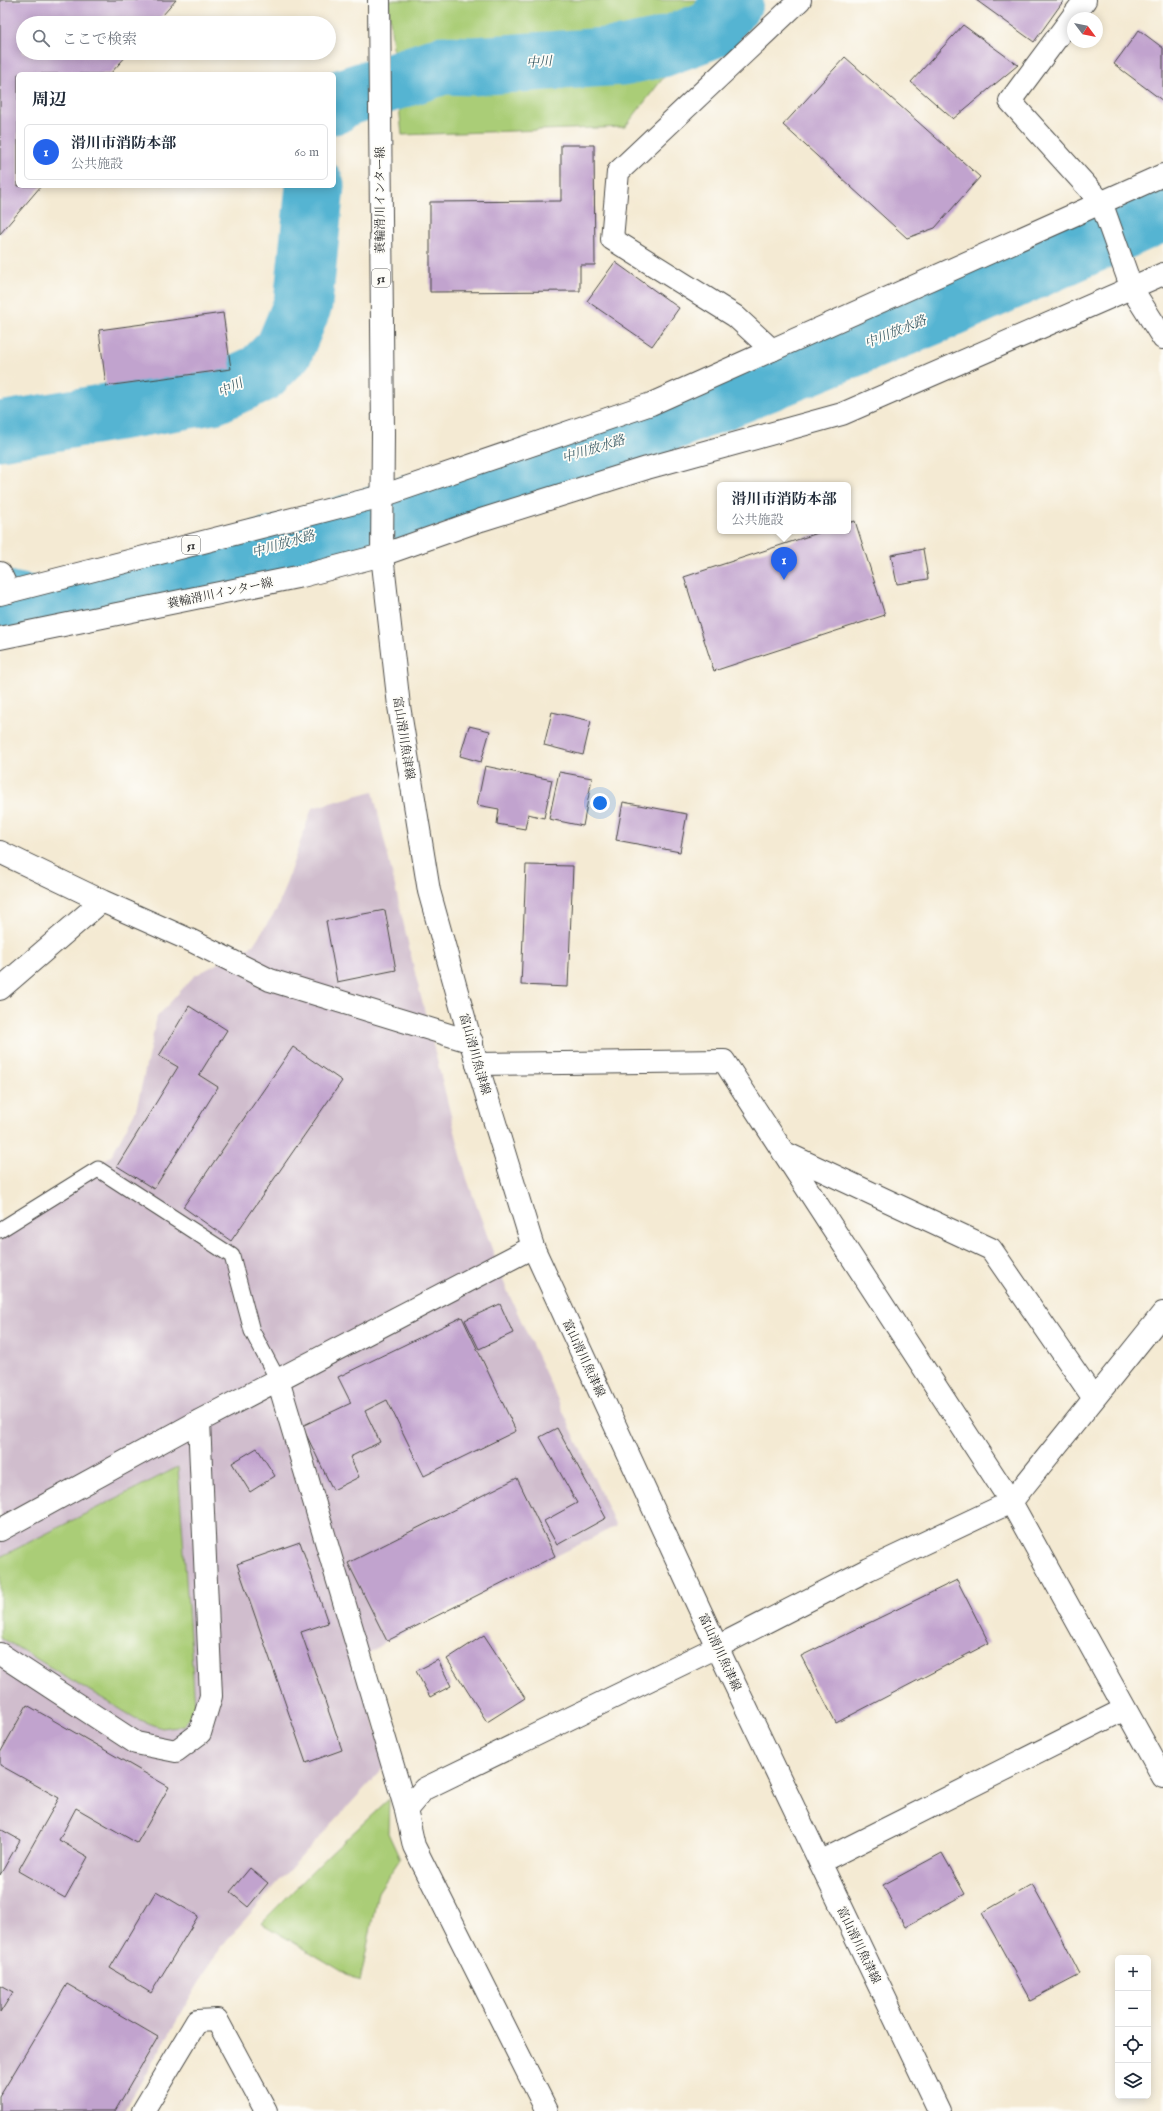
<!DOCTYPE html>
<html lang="ja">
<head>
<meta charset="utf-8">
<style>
	:root { --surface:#fff; --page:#f6f6f7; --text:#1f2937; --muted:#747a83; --line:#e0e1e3; --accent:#2563eb }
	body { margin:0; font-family:"IM FELL English","Noto Serif JP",serif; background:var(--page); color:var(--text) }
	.controls { position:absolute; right:12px; bottom:12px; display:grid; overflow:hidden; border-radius:6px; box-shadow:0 2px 10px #0003 }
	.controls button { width:36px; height:36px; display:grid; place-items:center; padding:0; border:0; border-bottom:1px solid var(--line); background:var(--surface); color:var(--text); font:20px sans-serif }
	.compass { position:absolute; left:1067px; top:12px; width:36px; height:36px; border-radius:50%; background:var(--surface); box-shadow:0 2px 10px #0003; rotate:122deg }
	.you { position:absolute; left:600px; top:803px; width:14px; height:14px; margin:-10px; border:3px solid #fff; border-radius:50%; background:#1a73e8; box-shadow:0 0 0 6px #1a73e833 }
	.badge { display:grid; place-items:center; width:26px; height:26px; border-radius:50%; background:var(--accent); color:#fff; font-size:13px; font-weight:700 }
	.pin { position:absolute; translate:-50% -33px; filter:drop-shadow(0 1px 2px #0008) }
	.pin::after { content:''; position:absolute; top:21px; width:14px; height:12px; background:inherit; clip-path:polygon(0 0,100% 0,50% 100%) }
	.popup { position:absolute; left:717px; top:482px; width:134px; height:52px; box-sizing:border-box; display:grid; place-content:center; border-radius:6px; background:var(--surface); filter:drop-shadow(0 1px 3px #0005); font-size:13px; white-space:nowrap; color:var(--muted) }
	.popup b { font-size:15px; color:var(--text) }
	.popup::after { content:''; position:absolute; left:50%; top:100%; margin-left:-8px; border:8px solid transparent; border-top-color:var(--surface) }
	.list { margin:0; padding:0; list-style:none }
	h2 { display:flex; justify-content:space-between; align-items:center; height:52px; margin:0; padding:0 16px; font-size:17px }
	h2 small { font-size:13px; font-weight:400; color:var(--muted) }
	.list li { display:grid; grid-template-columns:26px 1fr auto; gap:12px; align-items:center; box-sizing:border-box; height:56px; margin:0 8px 8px; padding:0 8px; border:1px solid var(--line); border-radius:6px }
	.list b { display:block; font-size:15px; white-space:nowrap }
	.list p { margin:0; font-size:13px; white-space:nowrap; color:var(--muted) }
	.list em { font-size:13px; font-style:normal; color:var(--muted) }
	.icon { flex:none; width:22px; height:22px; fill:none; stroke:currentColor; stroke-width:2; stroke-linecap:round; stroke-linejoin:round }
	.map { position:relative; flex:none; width:1163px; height:2111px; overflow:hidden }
	.search { position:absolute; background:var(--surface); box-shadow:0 2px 10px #0003; left:16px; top:16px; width:320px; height:44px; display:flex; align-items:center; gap:10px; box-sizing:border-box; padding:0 14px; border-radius:22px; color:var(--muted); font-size:15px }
	.panel { position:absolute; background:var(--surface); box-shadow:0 2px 10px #0003; left:16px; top:72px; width:320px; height:116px; border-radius:6px }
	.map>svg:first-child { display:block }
	.industrial { fill:#d0bdcd }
	.green { fill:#aacd77; stroke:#6a7c51 }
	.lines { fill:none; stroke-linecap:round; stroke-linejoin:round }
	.river { stroke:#54b4d2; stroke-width:59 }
	.building { fill:#c1a3ce }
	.lane-casing { stroke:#494844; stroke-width:17 }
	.street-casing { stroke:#494844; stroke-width:24 }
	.secondary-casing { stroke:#494844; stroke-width:24 }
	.primary-casing { stroke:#494844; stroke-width:24 }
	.lane { stroke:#fff; stroke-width:15 }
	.street { stroke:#fff; stroke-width:22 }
	.secondary { stroke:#fff; stroke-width:22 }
	.primary { stroke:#fff; stroke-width:22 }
	.labels { text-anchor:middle; stroke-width:3.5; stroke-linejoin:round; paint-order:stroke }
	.shield { fill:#fdfcf7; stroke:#6a6a68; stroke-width:1 }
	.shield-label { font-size:11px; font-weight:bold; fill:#2b2b2b }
	.street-label { font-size:12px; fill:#2b2b2b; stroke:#fdfcf7 }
	.water-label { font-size:13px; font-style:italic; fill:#395b65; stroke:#fdfcf7 }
</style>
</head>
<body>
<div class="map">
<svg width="1163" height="2111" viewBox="0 0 1163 2111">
	<rect width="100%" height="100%" fill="#fdfcf7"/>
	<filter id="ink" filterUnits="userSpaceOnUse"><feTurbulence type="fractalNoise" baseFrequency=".025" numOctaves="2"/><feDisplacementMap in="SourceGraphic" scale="8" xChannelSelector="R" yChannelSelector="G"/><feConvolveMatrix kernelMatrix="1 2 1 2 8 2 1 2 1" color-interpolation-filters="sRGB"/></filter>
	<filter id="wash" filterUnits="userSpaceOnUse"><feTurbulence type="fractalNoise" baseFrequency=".012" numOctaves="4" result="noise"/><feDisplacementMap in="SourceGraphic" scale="16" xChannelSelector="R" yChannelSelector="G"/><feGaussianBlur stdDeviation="0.9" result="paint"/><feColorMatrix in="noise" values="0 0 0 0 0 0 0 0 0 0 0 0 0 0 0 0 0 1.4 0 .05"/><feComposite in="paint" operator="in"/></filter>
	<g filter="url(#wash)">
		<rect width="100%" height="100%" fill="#f4ead3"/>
		<path class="industrial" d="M373,791L415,973L467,1179L506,1288L616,1526L387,1641L355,1662L387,1764L280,1880L219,1949L124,2111H0V1223L111,1156L136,1110L157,1017L194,976L253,945L277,909L312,808Z"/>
		<path class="green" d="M388,0H724L625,127L402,135Z
			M178,1467L195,1706L184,1725L162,1728L135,1718L0,1637V1557Z
			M389,1799L388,1833L400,1859L378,1892L360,1982L261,1923L325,1859Z"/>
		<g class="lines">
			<path class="river" d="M334,105L337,100L443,65L473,66L622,56L661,48L712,29L734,0
				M0,431L213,395L261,373L284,350L303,304L315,186
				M0,599L46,608L297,540L650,430L936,314L1163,212"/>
		</g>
		<g id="blocks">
			<path class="building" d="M0,0H176L156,23H23V53H129L110,74H18V186H41L0,234Z
				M976,0H1064L1034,42Z
				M963,25L1018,65L953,119L911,82Z
				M1139,30L1163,48V101L1114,64Z
				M845,57L980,177L935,228L907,238L783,125Z
				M561,145H594L595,265H580V291L430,292V202L561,201Z
				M615,262L679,308L652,346L587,301Z
				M223,313L231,369L106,386L99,330Z
				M855,521L885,615L714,671L684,577L824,531H848V523Z
				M923,549L928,579L897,584L891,555Z
				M552,712L591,721L583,755L544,745Z
				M469,726L490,731L481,762L460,756Z
				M485,766L552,780L544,818L528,814L525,829L497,824L499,809L477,805Z
				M559,772L592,778L583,826L549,819Z
				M623,802L687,814L680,852L616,840Z
				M526,865L573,866L568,987L521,985Z
				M385,910L396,970L337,982L326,921Z
				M189,1006L227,1030L199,1075L218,1087L154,1189L117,1166L178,1067L159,1056Z
				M293,1047L342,1081L231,1241L183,1207Z
				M500,1304L513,1333L479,1349L465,1320Z
				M462,1317L516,1431L424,1476L387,1400L365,1411L380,1442L350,1457L359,1477L333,1490L302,1426L351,1403L338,1377Z
				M557,1428L606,1518L557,1545L544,1521L577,1503L540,1437Z
				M257,1448L275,1476L250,1492L232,1463Z
				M517,1478L555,1556L387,1641L348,1563Z
				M300,1542L328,1623L301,1632L342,1750L306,1763L237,1564Z
				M957,1580L989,1643L836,1723L801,1656Z
				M484,1635L525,1698L487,1722L447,1659Z
				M438,1660L451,1686L430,1697L416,1671Z
				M27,1705L169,1787L137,1843L76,1808L59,1840L88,1857L65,1898L18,1871L59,1798L0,1765V1753Z
				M0,1829L20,1840L0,1875Z
				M942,1853L965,1894L905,1927L883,1885Z
				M250,1868L268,1883L248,1907L230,1892Z
				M1032,1884L1054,1923L1080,1974L1030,2000L982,1913Z
				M156,1891L198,1916L151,1993L110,1968Z
				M67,1984L158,2037L115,2111H0V2096Z
				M0,1985L13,1992L0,2013Z"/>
		</g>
	</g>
	<g filter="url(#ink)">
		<use href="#blocks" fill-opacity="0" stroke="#494844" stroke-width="1"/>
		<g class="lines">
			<defs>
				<path id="lane" d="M0,1230L98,1169L232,1256L252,1331L278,1380"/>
				<path id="street" d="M1085,0L1010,101L1101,202L1132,289L1163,338
					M772,350L735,316L612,239L618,172L800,0
					M0,573L9,592
					M0,852L102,901L192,941L270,980L472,1042
					M0,989L102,901
					M477,1064L724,1061L1011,1502L1163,1777
					M783,1152L991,1249L1093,1397
					M278,1380L406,1810
					M0,1530L199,1421L533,1247
					M0,1654L136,1743L176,1751L200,1733L211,1696L199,1421
					M820,1862L1125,1709
					M143,2111L197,2021L217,2020L266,2111
					M547,2111L414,1846L406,1810L424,1789L717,1647L869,1569L1011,1502L1163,1313"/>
				<path id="secondary" d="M382,496L651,404L1163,175
					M939,2111L717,1647L533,1247L477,1064L429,891L399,706L382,555L481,520L647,468L842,414L1163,274"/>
				<path id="primary" d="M0,594L382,496
					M0,638L302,576L382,555L383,433L379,0"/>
			</defs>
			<use href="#lane" class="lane-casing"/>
			<use href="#street" class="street-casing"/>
			<use href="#secondary" class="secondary-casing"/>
			<use href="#primary" class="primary-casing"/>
			<use href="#lane" class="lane"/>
			<use href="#street" class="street"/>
			<use href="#secondary" class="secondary"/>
			<use href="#primary" class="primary"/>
		</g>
	</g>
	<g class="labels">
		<g class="shield">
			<rect x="372" y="269" width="18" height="18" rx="3"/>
			<rect x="182" y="536" width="18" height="18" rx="3"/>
		</g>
		<g class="shield-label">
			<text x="381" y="282">51</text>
			<text x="191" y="549">51</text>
		</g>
		<g class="street-label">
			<text transform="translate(380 200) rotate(-90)" y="4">蓑輪滑川インター線</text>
			<text transform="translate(220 593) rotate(-12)" y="4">蓑輪滑川インター線</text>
			<text transform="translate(404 738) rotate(81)" y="4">富山滑川魚津線</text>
			<text transform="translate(475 1054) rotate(74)" y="4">富山滑川魚津線</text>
			<text transform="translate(584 1358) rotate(65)" y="4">富山滑川魚津線</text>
			<text transform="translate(720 1652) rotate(65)" y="4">富山滑川魚津線</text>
			<text transform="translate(859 1945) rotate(64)" y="4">富山滑川魚津線</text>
		</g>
		<g class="water-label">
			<text transform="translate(539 61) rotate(-4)" y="5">中川</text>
			<text transform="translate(895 331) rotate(-22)" y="5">中川放水路</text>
			<text transform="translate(230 387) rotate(-25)" y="5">中川</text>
			<text transform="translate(593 448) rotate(-17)" y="5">中川放水路</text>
			<text transform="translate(283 543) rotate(-16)" y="5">中川放水路</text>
		</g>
	</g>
</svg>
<div class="controls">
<button>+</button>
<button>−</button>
<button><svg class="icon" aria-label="locate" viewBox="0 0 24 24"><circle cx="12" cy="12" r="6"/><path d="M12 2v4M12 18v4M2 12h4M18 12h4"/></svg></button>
<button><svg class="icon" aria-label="layers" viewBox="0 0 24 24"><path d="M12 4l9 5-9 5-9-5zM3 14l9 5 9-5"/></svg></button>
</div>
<svg class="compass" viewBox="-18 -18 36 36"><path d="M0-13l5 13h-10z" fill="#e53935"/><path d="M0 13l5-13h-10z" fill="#747a83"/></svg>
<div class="you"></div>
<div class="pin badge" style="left:784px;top:580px">1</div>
<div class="popup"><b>滑川市消防本部</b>公共施設</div>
<div class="search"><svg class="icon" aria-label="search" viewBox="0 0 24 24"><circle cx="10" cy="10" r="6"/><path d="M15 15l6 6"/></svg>ここで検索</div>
<section class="panel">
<h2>周辺<small></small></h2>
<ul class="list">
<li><span class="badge">1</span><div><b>滑川市消防本部</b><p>公共施設</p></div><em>60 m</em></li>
</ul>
</section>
</div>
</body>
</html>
